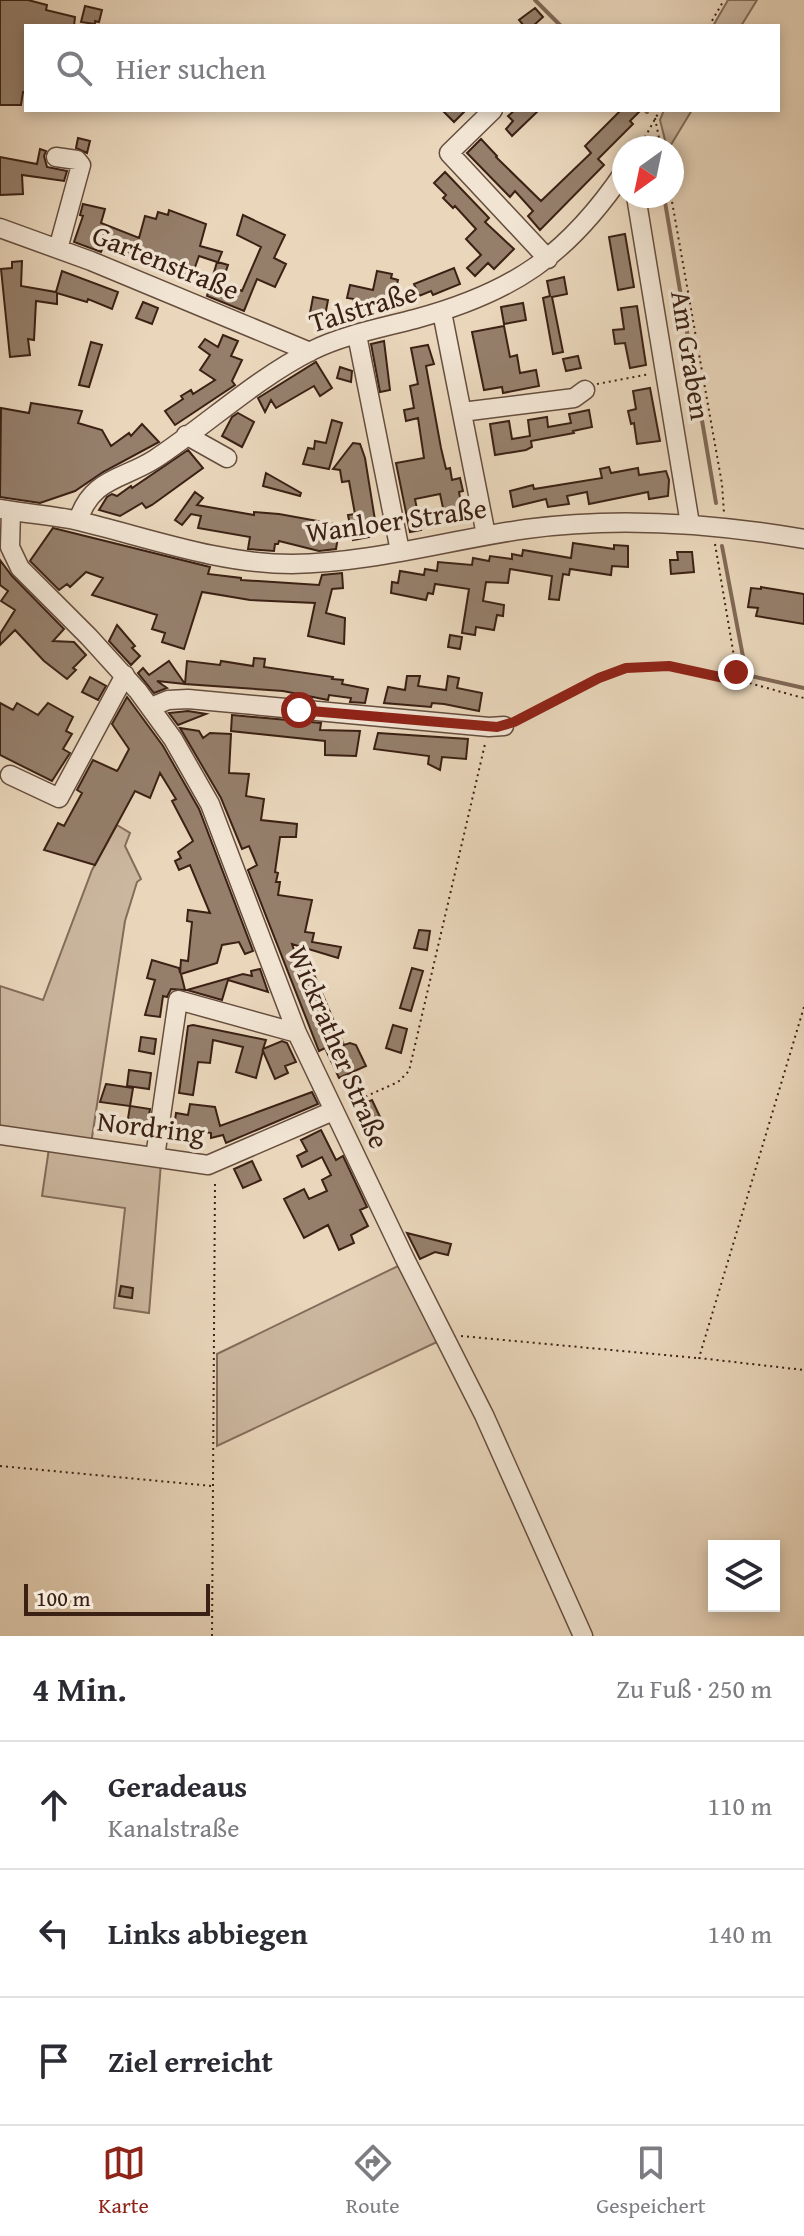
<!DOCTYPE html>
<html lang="de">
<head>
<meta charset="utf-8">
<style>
	:root { --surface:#fff; --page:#f7f7f7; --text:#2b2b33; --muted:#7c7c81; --line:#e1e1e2; --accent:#8f2418 }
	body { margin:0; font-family:"Gentium Book Plus",serif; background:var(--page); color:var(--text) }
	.controls { position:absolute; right:24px; bottom:24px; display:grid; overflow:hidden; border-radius:0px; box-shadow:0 4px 12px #0003 }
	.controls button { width:72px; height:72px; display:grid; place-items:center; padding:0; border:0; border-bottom:2px solid var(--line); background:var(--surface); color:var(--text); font:40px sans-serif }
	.compass { position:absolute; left:612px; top:136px; width:72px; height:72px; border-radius:50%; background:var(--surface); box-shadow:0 4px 12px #0003; rotate:213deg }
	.scale { position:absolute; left:24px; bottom:20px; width:186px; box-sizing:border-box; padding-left:8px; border:4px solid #3b2114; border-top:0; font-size:22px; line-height:28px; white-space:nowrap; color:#3b2114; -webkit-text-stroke:6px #f1e4d3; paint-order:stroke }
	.stop { position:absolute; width:24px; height:24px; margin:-18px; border:6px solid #8f2418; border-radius:50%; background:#fff }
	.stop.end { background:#8f2418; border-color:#fff; box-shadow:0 2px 8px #0008 }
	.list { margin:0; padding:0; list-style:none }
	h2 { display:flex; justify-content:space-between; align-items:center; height:104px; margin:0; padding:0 32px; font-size:34px }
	h2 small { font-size:26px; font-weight:400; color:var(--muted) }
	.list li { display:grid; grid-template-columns:52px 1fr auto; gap:24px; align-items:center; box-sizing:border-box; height:128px; padding:0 32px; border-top:2px solid var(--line) }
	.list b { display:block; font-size:30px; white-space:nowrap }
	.list p { margin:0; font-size:26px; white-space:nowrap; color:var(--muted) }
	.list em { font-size:26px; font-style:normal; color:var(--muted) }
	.icon { flex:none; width:44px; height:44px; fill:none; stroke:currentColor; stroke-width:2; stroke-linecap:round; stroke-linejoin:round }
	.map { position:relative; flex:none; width:804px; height:1636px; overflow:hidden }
	.search { position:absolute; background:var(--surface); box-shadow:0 4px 12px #0003; left:24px; right:24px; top:24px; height:88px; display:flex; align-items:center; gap:20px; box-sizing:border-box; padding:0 28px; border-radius:0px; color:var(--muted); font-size:30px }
	.sheet { height:488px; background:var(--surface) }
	nav { display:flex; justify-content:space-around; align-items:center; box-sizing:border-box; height:112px; border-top:2px solid var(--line); background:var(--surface); font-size:22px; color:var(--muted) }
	nav a { display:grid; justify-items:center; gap:4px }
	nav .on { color:var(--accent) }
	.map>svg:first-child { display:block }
	.green { fill:#cbb79f; stroke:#836c5a; stroke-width:2 }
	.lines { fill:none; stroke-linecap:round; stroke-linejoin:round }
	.stream { stroke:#806856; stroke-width:4 }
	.building { fill:#957f6b; stroke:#3b2114; stroke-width:2 }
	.minor-casing { stroke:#664e3e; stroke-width:21 }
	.path { stroke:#3b2114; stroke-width:2; stroke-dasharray:2 4; stroke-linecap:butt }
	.minor { stroke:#f1e4d3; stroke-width:18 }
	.route { stroke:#8f2418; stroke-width:10 }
	.labels { text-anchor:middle; stroke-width:7; stroke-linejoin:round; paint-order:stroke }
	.street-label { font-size:28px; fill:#3b2114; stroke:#f1e4d3 }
</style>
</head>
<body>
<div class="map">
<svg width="804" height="1636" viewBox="0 0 804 1636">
	<rect width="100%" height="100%" fill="#e9d6bb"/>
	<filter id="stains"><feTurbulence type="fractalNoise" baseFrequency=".0025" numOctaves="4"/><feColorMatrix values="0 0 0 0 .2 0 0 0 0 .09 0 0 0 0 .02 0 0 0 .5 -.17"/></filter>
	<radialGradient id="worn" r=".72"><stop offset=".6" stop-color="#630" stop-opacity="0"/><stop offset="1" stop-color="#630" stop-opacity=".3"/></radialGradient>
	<path class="green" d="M728,0H757L741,26H713Z
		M664,110H692L669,148H667L660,120Z
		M117,825L130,833L125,846L141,879L137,882L125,921L91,1144L0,1130V986L43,1000L92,870Z
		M49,1148L161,1163L149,1313L114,1308L125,1208L42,1196Z
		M398,1266L439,1341L217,1446V1354Z"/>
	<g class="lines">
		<path class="stream" d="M535,0L561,26
			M645,110L647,112
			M655,139L656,148
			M664,196L716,503
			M722,546L744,662L751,676L804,688"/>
	</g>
	<path class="building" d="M0,0H28L47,5L46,10L75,17L74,26H26V93L23,92L21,105H0Z
		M85,6L102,10L99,22L95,21V24L81,22Z
		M535,8L543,17L533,26H524L519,20Z
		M442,110H466L454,122Z
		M515,110H539L512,136L506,129L513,121L508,116Z
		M621,110H641L630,121L633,124L598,159L604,165L540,230L528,216L533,211L515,191L510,197L467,153L481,139L497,156L496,157L541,201L591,153L585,146Z
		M78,138L90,141L87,153L76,148Z
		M40,149L46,151L44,156L47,167L67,171L64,181L22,175L23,194L0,195V157L37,164Z
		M445,172L489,218L485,222L514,249L494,269L488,263L475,276L467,268L481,255L466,239L476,229L455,206L453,208L443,198L446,195L434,183Z
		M83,204L105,209L101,223L139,238L145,216L156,219L158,212L168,215L169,210L206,224L200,246L222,252L218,262L228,265L222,283L242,291L261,247L237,235L243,215L285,235L274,258L286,264L275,287L257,279L244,311L207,296L217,262L199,256L190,281L103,247L101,252L74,242L83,216L80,215Z
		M625,234L634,287L618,290L609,237Z
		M22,261L21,286L56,292L62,271L118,292L112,309L88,299L87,302L57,293V304L36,301L34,340L28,339L30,355L10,357L1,269L12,268V262Z
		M454,268L460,284L433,295L431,291L419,296L414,284Z
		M377,271L392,274L391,278L398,280L392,306L369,301L365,318L351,315L354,299L347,298L350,285L373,290Z
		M564,277L567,294L552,297L563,352L553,354L543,298L550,296L547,281Z
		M313,297L328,300L325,316L310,313Z
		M143,302L158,308L152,324L136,318Z
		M523,303L526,320L504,324L501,307Z
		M637,306L646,365L630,368L625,343L615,344L613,330L624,329L621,308Z
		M504,326L510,357L517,355L520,373L536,370L539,386L503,393L502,387L484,390L472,332Z
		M223,335L238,341L231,356L242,360L232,381L235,385L175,425L165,411L183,399L181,396L191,390L193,394L215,380L200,370L210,355L199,347L205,339L218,347Z
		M384,341L390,390L380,392L371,344Z
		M91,342L102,345L89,387L79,385Z
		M428,345L434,364L426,366L441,448L446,469L450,468L452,480L460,478L463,491L459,492L463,514L445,517L440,494L415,499L421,530L410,532L396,463L424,458L418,418L406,421L404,410L414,408L410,386L418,384L411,348Z
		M578,356L581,368L566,371L563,359Z
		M316,362L332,388L320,396L314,386L276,408L271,400L265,412L258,398Z
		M340,367L352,371L351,382L337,378Z
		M650,388L660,441L637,444L634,423L631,424L628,411L636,409L633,391Z
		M31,403L82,411L78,423L102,430L111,446L129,433L131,436L142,424L159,442L103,472L75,491L40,503L0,497L1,408L29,413Z
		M589,410L592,427L573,431L574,433L531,441L532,447L526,450L495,455L490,424L509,421L512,439L530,436L528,420L547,417L548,427L571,423L569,414Z
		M238,413L254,422L242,447L222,436L232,417Z
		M332,420L342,423L329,469L303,464L308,448L314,449L315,441L326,443Z
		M353,443L360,444L365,458L375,520L366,522L369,537L353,540L348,515L355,514L349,481L342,482L340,470L333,469Z
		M188,450L203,468L152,505L146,508L142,503L120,516L99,510L107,497L112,494L117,496L131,486L132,488Z
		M609,467L611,473L638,468L639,475L666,471L669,480L668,496L649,499L648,492L589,504L587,492L567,496L569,504L548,507L546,499L513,507L510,491L533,485L534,489L602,478L600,469Z
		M266,473L301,493L300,496L263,486Z
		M195,492L203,498L197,505L254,515V512L279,514L340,525L336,549L319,551L279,541L278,544H275L274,551L248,549L250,537L198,528L201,516L191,514L182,525L175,520Z
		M53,528L210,567L208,574L241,578V580L319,585L322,575L342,573L343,588L332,589L326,613L345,618L344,644L308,636L315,603L250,600L202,592L184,649L162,642L165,633L152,629L157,615L92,595L103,578L86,572L70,587L67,584L59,590L30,561Z
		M573,543L614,549V545L628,546V567L612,566L611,575L570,569L569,575L563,574L559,600L549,599L552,576L510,569L508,583L486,582L483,601L504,605L503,616L497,615L494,630L476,627L475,635L462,633L469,589L435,584L433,594L428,593L426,600L391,593L392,582L398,583L400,571L424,575L425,569L437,571L438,562L472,565L473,558L489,561L490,556L512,559V554L522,556L523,550L571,558Z
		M677,552H692L694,572L671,574L670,560H678Z
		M0,560L12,576L64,629L53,641L74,642L86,655L73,668L76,670L67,679L44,661L15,630L0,645V634L15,610L1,601L8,591L0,585Z
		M761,587L804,594V624L756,616L758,608L748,607L751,588L761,589Z
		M117,625L135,646L132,648L140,656L131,665L109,641Z
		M450,635L462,637L460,649L448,647Z
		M254,658L265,659L264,667L333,677L332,679L343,680L342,684L368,689L365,703L350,702L351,698L329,695L328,700L283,691L185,684L187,661L220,665L221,661L253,666Z
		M169,661L185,684L157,681L167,688L154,693L138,673L143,668L149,675Z
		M407,676H420L418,686L446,690L448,676L459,678L457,688L482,693L479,711L444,704L432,703L431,707L384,703L388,687L405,690Z
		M90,677L106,686L98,700L82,692Z
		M127,697L163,746L199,809L253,951L245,954L239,942L222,945L217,963L181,974L185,990L171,989L167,997L163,996L160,1017L145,1015L155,980L147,978L152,960L179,968L180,973L181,960L188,961L192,922L187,921L188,910L210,913L190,865L179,870L175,861L181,858L178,852L193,841L172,801L176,799L160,773L150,798L135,791L95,865L44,850L58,823L64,826L82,793L77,790L93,760L117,771L119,768L129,749L112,724Z
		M0,703L13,710L17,703L38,715L48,703L73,717L66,731L72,734L63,749L70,753L52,781L0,755Z
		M188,711L206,714L178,725L169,713Z
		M232,715L321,723L320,730L360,731L356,756L325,755V741L231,731Z
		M180,728L199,731L203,738L210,733L231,734L229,773L249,774L246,796L264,799L261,820L297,824L296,837H280L275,872L278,873L276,882H280L278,895L312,900L305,932L314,933L312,942L341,947L338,958L292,944L296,956H294L301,975L310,971L312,975L314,974L344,1045L350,1043L356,1045L366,1066L339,1078L325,1048L319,1051L248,870L257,865L249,846L242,849L221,798Z
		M378,733L468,739L466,759L442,757L440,770L428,764L429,756L374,749Z
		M419,930L430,931L427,950L414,948Z
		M412,968L423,971L411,1011L400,1008Z
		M260,969L268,992L228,980L222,1000L187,990L243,974L252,976L251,971Z
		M193,1025L266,1040L263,1049L282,1041L287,1043L296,1062L285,1066L288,1073L275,1079L263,1051L256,1078L236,1072L243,1047L213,1040L210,1063L198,1062L193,1095L179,1093L188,1026Z
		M393,1025L407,1029L401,1053L386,1048Z
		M141,1037L156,1039L154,1054L139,1051Z
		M129,1070L151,1073L149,1089L127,1086Z
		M106,1084L133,1088L130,1106L150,1109L147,1128L127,1125L130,1106L100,1102Z
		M312,1092L318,1104L226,1143L223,1135L211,1138V1133L174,1127L176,1113L188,1115L190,1104L215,1107L220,1126Z
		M372,1100L382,1121L374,1125L376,1131L366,1135L357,1114L366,1110L363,1104Z
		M321,1130L336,1160L343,1156L367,1207L360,1210L368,1226L351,1235L354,1243L339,1250L328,1225L304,1238L284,1199L304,1189L309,1199L327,1191L322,1180L331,1175L322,1157L302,1167L297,1156L307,1151L301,1140Z
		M252,1161L261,1180L243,1188L234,1169Z
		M407,1233L451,1244L448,1255L435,1252L420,1259Z
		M121,1286L133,1288L132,1298L119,1296Z"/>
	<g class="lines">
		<defs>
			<path id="minor" d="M493,110L449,153L548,259
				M56,157L77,160L81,165L58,249
				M636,196L690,524
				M0,228L91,261L310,352
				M442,312L486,535
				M357,335L400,551
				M462,412L574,398L585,390
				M186,435L227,458
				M1,509C27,514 53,515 79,521C149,538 220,564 292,564C371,563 449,540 526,529C619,516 712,523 804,539
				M11,511L10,547L20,568L89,637L138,691L173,739L210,804L297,1033L405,1259L484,1415L583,1636
				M78,521C91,478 122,480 155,459C208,424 254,380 311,351C343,335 381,328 415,319C512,293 567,256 624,172
				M151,707L168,700L188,699L489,727L504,726
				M10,775L59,798L125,675
				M0,1135L208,1165L333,1111
				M155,1157L178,1000L297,1033"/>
		</defs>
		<use href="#minor" class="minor-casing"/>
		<path class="path" d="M709,26L724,0
			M655,118L661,148
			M639,148L660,110
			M671,196L722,484L724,513
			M597,384L650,374
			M715,544L738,680
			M518,721C552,704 586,679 623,669C670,655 755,686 804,698
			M804,1007L699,1358L804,1370
			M349,1104L398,1082L409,1071L485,744
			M461,1336L697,1358
			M0,1466L212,1486
			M212,1636L215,1180"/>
		<use href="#minor" class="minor"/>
	</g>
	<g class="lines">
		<path class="route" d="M299,710L497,727L514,722L599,678L626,668L669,666L738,681L736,672"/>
	</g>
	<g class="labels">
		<g class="street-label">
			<text transform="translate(166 262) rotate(22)" y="10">Gartenstraße</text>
			<text transform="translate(363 307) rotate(-17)" y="10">Talstraße</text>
			<text transform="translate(691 355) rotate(81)" y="10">Am Graben</text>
			<text transform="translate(396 520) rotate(-8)" y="10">Wanloer Straße</text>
			<text transform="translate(339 1047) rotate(67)" y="10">Wickrather Straße</text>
			<text transform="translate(151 1127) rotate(7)" y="10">Nordring</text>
		</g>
	</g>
	<rect width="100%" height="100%" filter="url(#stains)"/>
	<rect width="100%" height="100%" fill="url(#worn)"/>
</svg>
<div class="controls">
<button><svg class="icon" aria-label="layers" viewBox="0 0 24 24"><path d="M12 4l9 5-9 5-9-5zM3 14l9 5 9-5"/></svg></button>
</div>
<svg class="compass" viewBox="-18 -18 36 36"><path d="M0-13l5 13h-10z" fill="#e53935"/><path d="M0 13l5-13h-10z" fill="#7c7c81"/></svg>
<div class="scale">100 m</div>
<div class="stop" style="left:299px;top:710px"></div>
<div class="stop end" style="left:736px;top:672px"></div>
<div class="search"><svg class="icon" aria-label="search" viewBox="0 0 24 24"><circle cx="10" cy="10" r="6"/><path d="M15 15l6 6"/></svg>Hier suchen</div>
</div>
<section class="sheet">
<h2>4 Min.<small>Zu Fuß · 250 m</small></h2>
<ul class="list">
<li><svg class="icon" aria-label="ahead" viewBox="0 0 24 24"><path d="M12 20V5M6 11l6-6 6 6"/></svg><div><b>Geradeaus</b><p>Kanalstraße</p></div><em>110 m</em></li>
<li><svg class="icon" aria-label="left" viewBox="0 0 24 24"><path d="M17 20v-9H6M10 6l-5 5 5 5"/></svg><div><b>Links abbiegen</b></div><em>140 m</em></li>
<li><svg class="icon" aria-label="arrive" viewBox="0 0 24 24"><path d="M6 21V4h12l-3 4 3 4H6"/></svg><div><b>Ziel erreicht</b></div></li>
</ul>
</section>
<nav>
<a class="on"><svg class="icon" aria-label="map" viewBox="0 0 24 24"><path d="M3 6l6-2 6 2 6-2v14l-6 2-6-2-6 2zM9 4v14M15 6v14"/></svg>Karte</a>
<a><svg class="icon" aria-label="directions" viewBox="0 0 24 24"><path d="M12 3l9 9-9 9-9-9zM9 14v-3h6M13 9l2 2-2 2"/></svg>Route</a>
<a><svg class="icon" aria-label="saved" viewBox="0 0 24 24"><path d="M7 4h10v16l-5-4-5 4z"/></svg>Gespeichert</a>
</nav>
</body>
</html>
